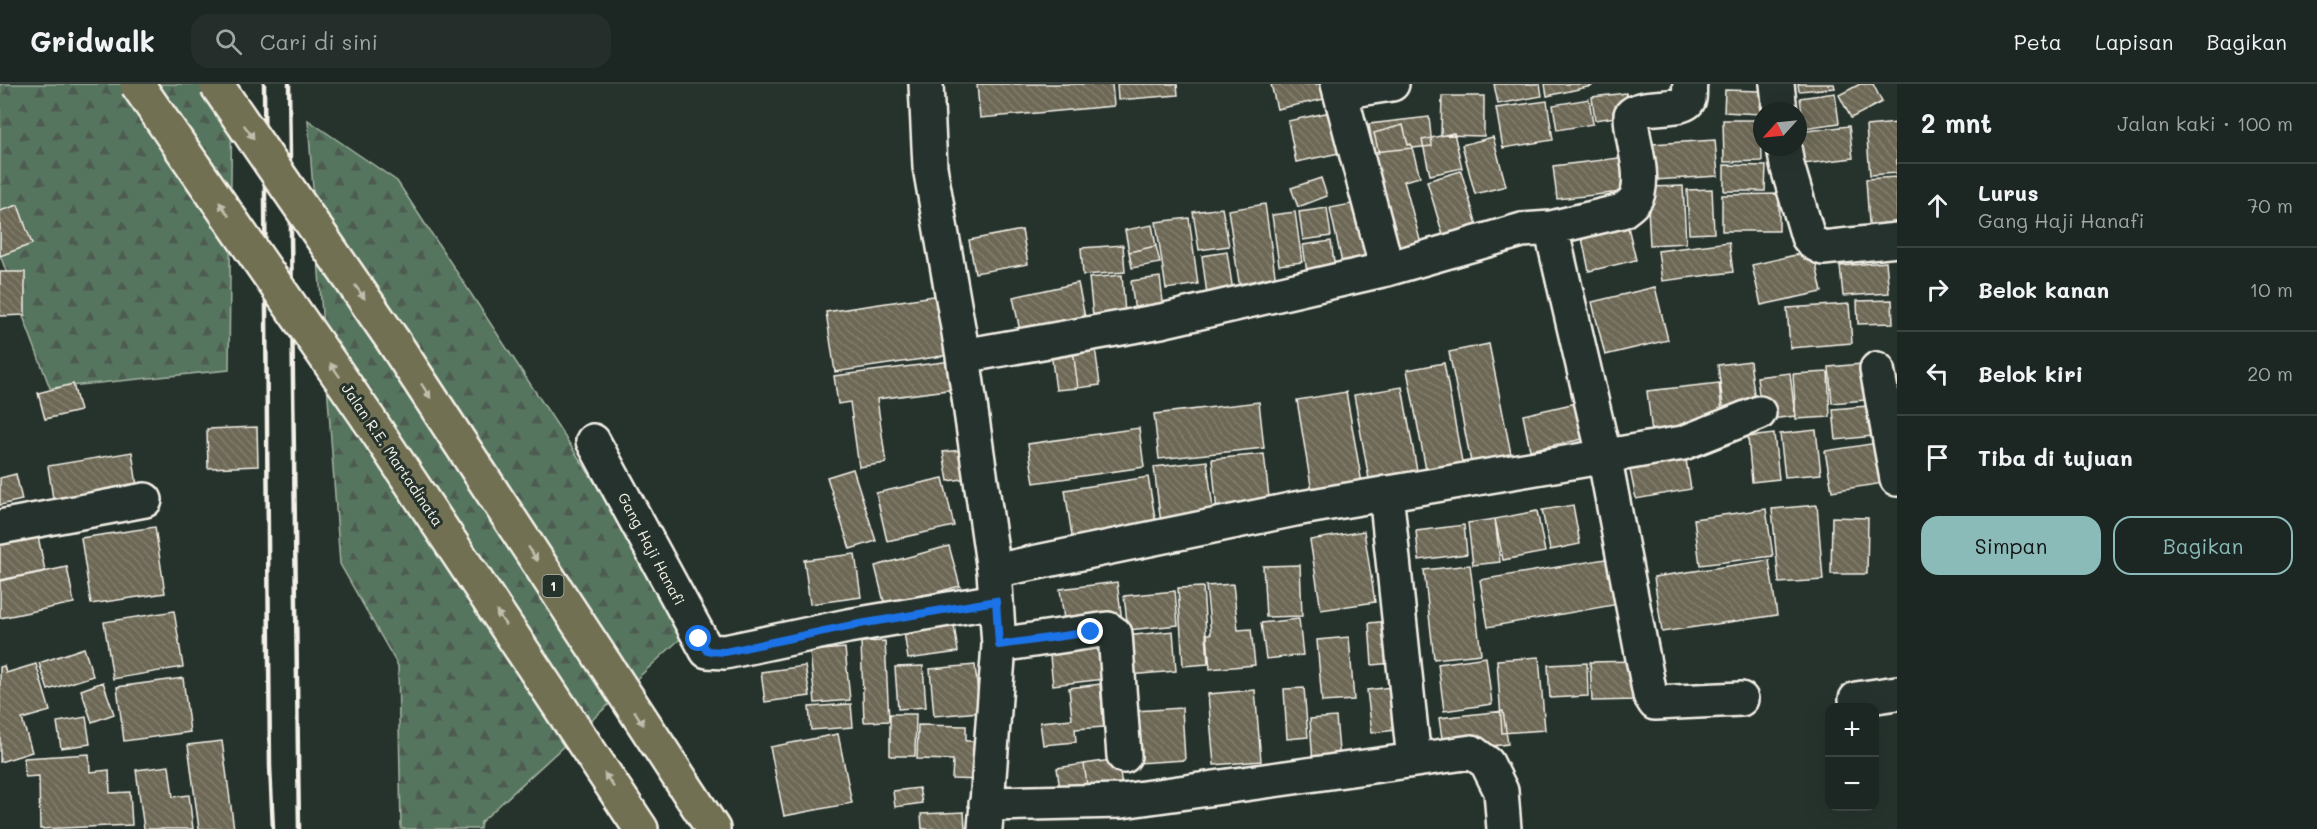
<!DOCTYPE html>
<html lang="id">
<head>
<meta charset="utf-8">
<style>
	:root { --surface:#1c2622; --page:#252e2a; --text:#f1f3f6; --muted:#a0a5a5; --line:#3a4340; --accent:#8bbbb9 }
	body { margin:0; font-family:Mali,sans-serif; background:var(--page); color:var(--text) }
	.controls { position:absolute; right:18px; bottom:18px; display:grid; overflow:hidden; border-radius:12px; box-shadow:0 6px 24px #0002 }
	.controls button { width:54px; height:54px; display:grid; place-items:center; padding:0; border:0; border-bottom:2px solid var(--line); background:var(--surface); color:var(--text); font:30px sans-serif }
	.compass { position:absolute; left:1753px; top:18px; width:54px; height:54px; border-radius:50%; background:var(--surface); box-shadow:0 6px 24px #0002; rotate:243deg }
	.stop { position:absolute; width:18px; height:18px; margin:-14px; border:4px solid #1a73e8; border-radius:50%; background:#fff }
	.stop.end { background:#1a73e8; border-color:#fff; box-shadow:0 2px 6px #0008 }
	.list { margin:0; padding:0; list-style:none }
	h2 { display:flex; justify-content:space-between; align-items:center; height:78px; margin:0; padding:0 24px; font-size:26px }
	h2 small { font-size:20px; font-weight:400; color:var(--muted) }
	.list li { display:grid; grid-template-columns:39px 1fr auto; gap:18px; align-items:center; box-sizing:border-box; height:84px; padding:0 24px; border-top:2px solid var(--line) }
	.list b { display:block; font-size:22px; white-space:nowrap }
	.list p { margin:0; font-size:20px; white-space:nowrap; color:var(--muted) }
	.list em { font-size:20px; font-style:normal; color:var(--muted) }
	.actions { display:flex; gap:12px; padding:18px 24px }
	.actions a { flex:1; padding:14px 0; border:2px solid var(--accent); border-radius:18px; text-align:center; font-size:21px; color:var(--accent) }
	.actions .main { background:var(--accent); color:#111 }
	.icon { flex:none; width:33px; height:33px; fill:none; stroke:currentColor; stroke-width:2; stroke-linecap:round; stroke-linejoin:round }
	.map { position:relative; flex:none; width:1897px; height:745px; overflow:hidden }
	header { display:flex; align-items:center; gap:36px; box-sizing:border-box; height:84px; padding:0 30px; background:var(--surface); border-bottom:2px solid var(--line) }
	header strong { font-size:28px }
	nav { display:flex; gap:33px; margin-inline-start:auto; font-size:21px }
	.search { width:420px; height:54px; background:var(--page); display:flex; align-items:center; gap:15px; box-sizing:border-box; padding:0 21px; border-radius:18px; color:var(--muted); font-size:22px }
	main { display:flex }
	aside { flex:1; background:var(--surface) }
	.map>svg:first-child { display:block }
	.forest { fill:url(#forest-firs); stroke:#a4b3a3; stroke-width:1.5 }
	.building { fill:url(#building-back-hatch); stroke:#f4f1e8; stroke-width:1.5 }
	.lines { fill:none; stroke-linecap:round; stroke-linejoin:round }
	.minor-casing { stroke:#f4f1e8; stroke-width:38 }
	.highway-casing { stroke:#f4f1e8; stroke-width:38 }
	.minor { stroke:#26332d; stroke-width:33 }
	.highway { stroke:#716f52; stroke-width:33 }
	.rail { stroke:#f4f1e8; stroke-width:4.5 }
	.highway-bridge-casing { stroke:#f4f1e8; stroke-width:38; stroke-linecap:butt }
	.highway-bridge { stroke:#716f52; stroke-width:33 }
	.oneway { fill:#c0bdac }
	.route { stroke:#1a73e8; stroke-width:8 }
	.labels { text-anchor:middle; stroke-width:6; stroke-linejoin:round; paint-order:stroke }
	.shield { fill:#26332d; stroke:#b6b8b0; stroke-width:1.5 }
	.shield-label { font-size:14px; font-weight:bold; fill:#f4f1e8 }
	.street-label { font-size:15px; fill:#f4f1e8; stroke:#26332d }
</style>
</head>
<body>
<header>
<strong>Gridwalk</strong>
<div class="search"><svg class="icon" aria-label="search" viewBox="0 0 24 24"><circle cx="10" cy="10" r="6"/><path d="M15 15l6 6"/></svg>Cari di sini</div>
<nav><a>Peta</a><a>Lapisan</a><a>Bagikan</a></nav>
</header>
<main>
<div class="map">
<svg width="1897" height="745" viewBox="0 0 1897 745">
	<defs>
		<pattern id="forest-firs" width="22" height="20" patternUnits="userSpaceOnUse" patternTransform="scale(1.5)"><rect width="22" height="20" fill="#55755e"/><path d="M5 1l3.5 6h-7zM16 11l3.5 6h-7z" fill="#4e5c51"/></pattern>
		<pattern id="building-back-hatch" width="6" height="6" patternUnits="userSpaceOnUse" patternTransform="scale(1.5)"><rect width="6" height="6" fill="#6c6755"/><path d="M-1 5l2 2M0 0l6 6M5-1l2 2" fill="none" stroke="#827d6d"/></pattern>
	</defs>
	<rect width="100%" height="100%" fill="#26332d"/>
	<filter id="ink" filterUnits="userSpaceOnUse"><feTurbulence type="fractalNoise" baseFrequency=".0167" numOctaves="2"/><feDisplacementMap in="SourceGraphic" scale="12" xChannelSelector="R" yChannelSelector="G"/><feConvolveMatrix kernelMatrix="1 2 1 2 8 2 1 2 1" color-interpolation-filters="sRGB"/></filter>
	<g filter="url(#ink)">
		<path class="forest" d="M0,0H232L229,286L50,304L0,171Z
			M308,36L397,97L691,545L481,738L480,745H401L398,582L340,480Z"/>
		<path class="building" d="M977,0H1112L1114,22L980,34Z
			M1117,0H1177L1178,11L1118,16Z
			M1271,0H1331L1334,13L1277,25Z
			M1494,0H1540L1542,12L1498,20Z
			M1545,0H1591L1592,2L1547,12Z
			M1798,0H1834L1835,4L1799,7Z
			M1860,0H1873L1882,18L1851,34L1839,11Z
			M1725,6L1761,7L1760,30L1724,28Z
			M1626,9L1629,31L1595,36L1592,13Z
			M1835,9L1839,39L1804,44L1800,14Z
			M1442,12H1484V52L1441,51Z
			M1589,15L1593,40L1557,46L1553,21Z
			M1547,17L1553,56L1503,64L1496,24Z
			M1340,26L1349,67L1296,78L1288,37Z
			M1429,33L1432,62L1373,68L1369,40Z
			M1723,36H1761L1762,77L1724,78Z
			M1897,39V89L1870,91L1866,42Z
			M1403,41L1408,61L1411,60L1420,93L1404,97L1423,167L1394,175L1369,71L1379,69L1374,49Z
			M1849,42L1853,74L1795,81L1798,48Z
			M1454,49L1462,84L1430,91L1422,56Z
			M1493,53L1506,102L1475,110L1462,61Z
			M1715,56L1718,92L1654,96L1651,60Z
			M1627,73L1631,107L1557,115L1553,82Z
			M1724,81L1766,82L1765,107H1724Z
			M1461,87L1479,148L1445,158L1427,97Z
			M1897,93V152L1870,154L1866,95Z
			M1321,94L1327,112L1298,123L1291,104Z
			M1683,102L1686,159L1650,161L1647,103Z
			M1712,105L1714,149L1689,150L1687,106Z
			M1779,110V147H1722V111Z
			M1367,117L1381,180L1344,188L1330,124Z
			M1265,120L1277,205L1241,211L1228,126Z
			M18,121L32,160L0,172V127Z
			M1222,124L1229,162L1199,166L1193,128Z
			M1327,124L1331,152L1303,156L1299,128Z
			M1295,128L1302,178L1279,181L1272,131Z
			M1189,134L1198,200L1166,205L1156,138Z
			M1152,141L1156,162L1129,168L1125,146Z
			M1628,143L1636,176L1589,187L1582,154Z
			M1022,146L1028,180L975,189L969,156Z
			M1331,157L1336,192L1308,196L1303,161Z
			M1729,158L1733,188L1662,197L1658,167Z
			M1123,161L1125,188L1083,191L1081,164Z
			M1156,162L1160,179L1132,184L1129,168Z
			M1813,167L1822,208L1761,221L1752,181Z
			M1227,168L1234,214L1208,218L1202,172Z
			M1886,178L1889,209L1843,212L1840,182Z
			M0,188H25V231L0,232Z
			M1122,191L1125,229L1093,232L1089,194Z
			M1160,193L1164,226L1135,229L1131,197Z
			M1078,199L1085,233L1020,247L1013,213Z
			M1655,203L1668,256L1605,271L1592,218Z
			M947,210L956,270L835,288L826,228Z
			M1892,216L1893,239L1858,240L1857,217Z
			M1849,220L1852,259L1790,264L1787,224Z
			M1489,260L1513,380L1473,388L1449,268Z
			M1095,263L1100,301L1078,304L1073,266Z
			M1073,266L1078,304L1056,306L1051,269Z
			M959,276L963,304L877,315L886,379L859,383L850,318L838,320L834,292Z
			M1750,277L1756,326L1724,330L1718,281Z
			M1444,279L1464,389L1428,396L1407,286Z
			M1872,279L1876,315L1832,319L1829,283Z
			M1828,288L1830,333L1796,335L1793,290Z
			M1790,289L1795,332L1762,336L1757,293Z
			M1719,299L1723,341L1652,349L1647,307Z
			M73,300L80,327L45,335L38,309Z
			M1402,303L1419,398L1371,406L1354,311Z
			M1346,308L1363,405L1313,414L1297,316Z
			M1585,317L1593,353L1530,366L1523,331Z
			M1259,318L1264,364L1159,375L1154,330Z
			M1879,321L1882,351L1836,356L1833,325Z
			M257,343L258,382L208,384L207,345Z
			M1139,344L1144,383L1034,399L1028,360Z
			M1816,346L1821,390L1785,393L1780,350Z
			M1774,350L1779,395L1752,398L1748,353Z
			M1877,359L1884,399L1832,407L1825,367Z
			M972,365L977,393L948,397L943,368Z
			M132,368L138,408L54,421L48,382Z
			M1264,370L1270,422L1217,428L1212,375Z
			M1685,370L1691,405L1636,415L1629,381Z
			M1207,377L1214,434L1161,440L1154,383Z
			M853,385L876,457L850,465L827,393Z
			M16,390L22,416L0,421V394Z
			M1148,393L1157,445L1073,459L1065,406Z
			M943,394L954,442L887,457L876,409Z
			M1573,421L1580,460L1550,466L1542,426Z
			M1817,421L1823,496L1779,499L1772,425Z
			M1766,425L1773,472L1700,481L1694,435Z
			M1537,427L1545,468L1503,476L1495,435Z
			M1832,433L1868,434L1867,490H1831Z
			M1495,435L1500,478L1473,481L1468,439Z
			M1464,441L1467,470L1419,476L1416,447Z
			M155,443L165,509L91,520L81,454Z
			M37,447L45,487L0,496V455Z
			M1364,447L1375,518L1321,526L1310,456Z
			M949,462L960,502L885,522L875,482Z
			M855,470L861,513L810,520L804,476Z
			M1611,474L1619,520L1488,543L1480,496Z
			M1769,476L1777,531L1662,548L1654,493Z
			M1300,481L1302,532L1266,533L1263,482Z
			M1470,481L1481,570L1434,575L1424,486Z
			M67,483L74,519L0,534V497Z
			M1117,498L1122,537L1065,543L1060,505Z
			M1233,500L1238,546L1251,545L1255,581L1210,585L1207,550H1211L1206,502Z
			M1203,503L1208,580L1183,582L1178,504Z
			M1175,507L1178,541L1128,546L1124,512Z
			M174,527L183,583L113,595L104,538Z
			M952,527L958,568L908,575L902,534Z
			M1299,535L1303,571L1266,575L1261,539Z
			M1389,537L1392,579L1372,581L1369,539Z
			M1173,547L1176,587L1129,591L1125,552Z
			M1349,553L1354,616L1322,618L1317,556Z
			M885,557L889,637L864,638L861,558Z
			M1100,557L1104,595L1053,601L1049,563Z
			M84,564L93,592L48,606L39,579Z
			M845,564L850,616L815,619L810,567Z
			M1486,573L1492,620L1444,627L1438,580Z
			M1539,573L1545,646L1502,649L1497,576Z
			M1637,577L1638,616L1592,617L1590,578Z
			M1587,579L1588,612L1550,614L1548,581Z
			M36,580L50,627L22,635L32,668L0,678V583L4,582L6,589Z
			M975,581L980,628L934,632L930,585Z
			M805,582L810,612L765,618L761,588Z
			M923,582L926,623L898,625L895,583Z
			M183,594L190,648L124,657L117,603Z
			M103,598L114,630L92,638L81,606Z
			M1100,600L1104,643L1075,645L1076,658L1043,661L1040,638L1072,635L1069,604Z
			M1391,603L1395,646L1372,649L1367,606Z
			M1304,604L1308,653L1287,655L1284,605Z
			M1255,606L1261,677L1214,681L1208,610Z
			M851,620L853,643L811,646L809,623Z
			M1182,624L1185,676L1138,679L1135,627Z
			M1503,627L1508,660L1444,668L1439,634Z
			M890,630H916L915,672H890Z
			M86,633L90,660L61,664L57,638Z
			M1336,633L1340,678L1313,680L1310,635Z
			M918,641L966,642V657H985L984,696L952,695L953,676L917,675Z
			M838,650L852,719L784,732L770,663Z
			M222,657L234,745H199L188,661Z
			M89,670L90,688L109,686L110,709L130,708L132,741L40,745L39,692L25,693L24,674Z
			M1118,675L1122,703L1088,708L1084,680Z
			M1084,680L1088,708L1061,712L1057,684Z
			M169,682L173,713L189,711L193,745H144L136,686Z
			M919,704L922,719L895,723L893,707Z
			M964,728L965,745H922L921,730Z"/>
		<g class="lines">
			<defs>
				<path id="minor" d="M926,0L930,83L963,272L994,487L999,561L985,745
					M1338,0L1387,185
					M1777,0L1780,27
					M1340,8L1392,0
					M1784,63L1787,81L1808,153L1813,159L1823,164L1897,156
					M1551,144L1622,127C1629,122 1636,117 1638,109C1644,84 1631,56 1631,31C1641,19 1685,28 1689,15C1690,11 1689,4 1690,0
					M963,272L1161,237L1387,185L1522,146L1551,144L1604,371L1650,611L1655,619L1741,615
					M1877,285L1897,395
					M593,357L707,567L725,568L848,542L996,517
					M1386,409L1414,676
					M0,443L145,416
					M994,487L1295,425L1683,359L1759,329
					M999,561L1108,545L1115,550L1124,672
					M1856,615L1897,609
					M986,720L1122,717L1472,668L1487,679L1501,707L1504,745"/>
				<path id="highway" d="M394,258L713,745
					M368,334L641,745"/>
			</defs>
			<use href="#minor" class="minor-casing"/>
			<use href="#highway" class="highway-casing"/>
			<use href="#minor" class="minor"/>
			<use href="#highway" class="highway"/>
			<path class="rail" d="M264,0L270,682L273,745
				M289,0L299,745"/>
			<defs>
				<path id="highway-bridge" d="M137,0L368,334
					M216,0L394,258"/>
			</defs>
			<use href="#highway-bridge" class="highway-bridge-casing"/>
			<use href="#highway-bridge" class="highway-bridge"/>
		</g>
		<defs><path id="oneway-solid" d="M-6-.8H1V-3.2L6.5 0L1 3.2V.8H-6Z" transform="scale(1.5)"/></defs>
		<g class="oneway">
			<use href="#oneway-solid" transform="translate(249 48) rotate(55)"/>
			<use href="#oneway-solid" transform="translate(224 125) rotate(-125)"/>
			<use href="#oneway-solid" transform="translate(360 208) rotate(55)"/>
			<use href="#oneway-solid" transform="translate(335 286) rotate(-125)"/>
			<use href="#oneway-solid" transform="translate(426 307) rotate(57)"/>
			<use href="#oneway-solid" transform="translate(533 470) rotate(57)"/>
			<use href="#oneway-solid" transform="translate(501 534) rotate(-124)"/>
			<use href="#oneway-solid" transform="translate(639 634) rotate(57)"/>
			<use href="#oneway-solid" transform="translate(609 696) rotate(-124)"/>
		</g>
	</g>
	<g class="lines" filter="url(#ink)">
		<path class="route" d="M699,555L707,567L725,568L848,542L996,517L999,561L1091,548"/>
	</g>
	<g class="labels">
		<rect class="shield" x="542.5" y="491" width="21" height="22" rx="4.5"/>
		<g class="shield-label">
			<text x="553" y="507">1</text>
		</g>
		<g class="street-label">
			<text transform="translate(392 371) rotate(56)" y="5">Jalan R.E. Martadinata</text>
			<text transform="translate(651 465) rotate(62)" y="5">Gang Haji Hanafi</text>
		</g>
	</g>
</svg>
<div class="controls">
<button>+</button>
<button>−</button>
</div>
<svg class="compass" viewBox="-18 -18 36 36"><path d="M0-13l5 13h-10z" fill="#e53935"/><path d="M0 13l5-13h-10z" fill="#a0a5a5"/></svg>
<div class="stop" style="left:699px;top:555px"></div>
<div class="stop end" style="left:1091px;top:548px"></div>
</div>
<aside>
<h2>2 mnt<small>Jalan kaki · 100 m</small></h2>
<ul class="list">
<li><svg class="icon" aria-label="ahead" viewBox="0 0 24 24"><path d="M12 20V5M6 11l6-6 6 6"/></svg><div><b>Lurus</b><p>Gang Haji Hanafi</p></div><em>70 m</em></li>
<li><svg class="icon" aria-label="right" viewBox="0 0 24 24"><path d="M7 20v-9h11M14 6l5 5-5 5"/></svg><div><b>Belok kanan</b></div><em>10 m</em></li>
<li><svg class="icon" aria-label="left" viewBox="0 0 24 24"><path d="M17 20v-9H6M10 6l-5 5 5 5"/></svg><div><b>Belok kiri</b></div><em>20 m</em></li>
<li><svg class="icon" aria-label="arrive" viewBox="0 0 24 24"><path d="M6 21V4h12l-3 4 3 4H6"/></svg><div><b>Tiba di tujuan</b></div></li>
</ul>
<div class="actions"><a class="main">Simpan</a><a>Bagikan</a></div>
</aside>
</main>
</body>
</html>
